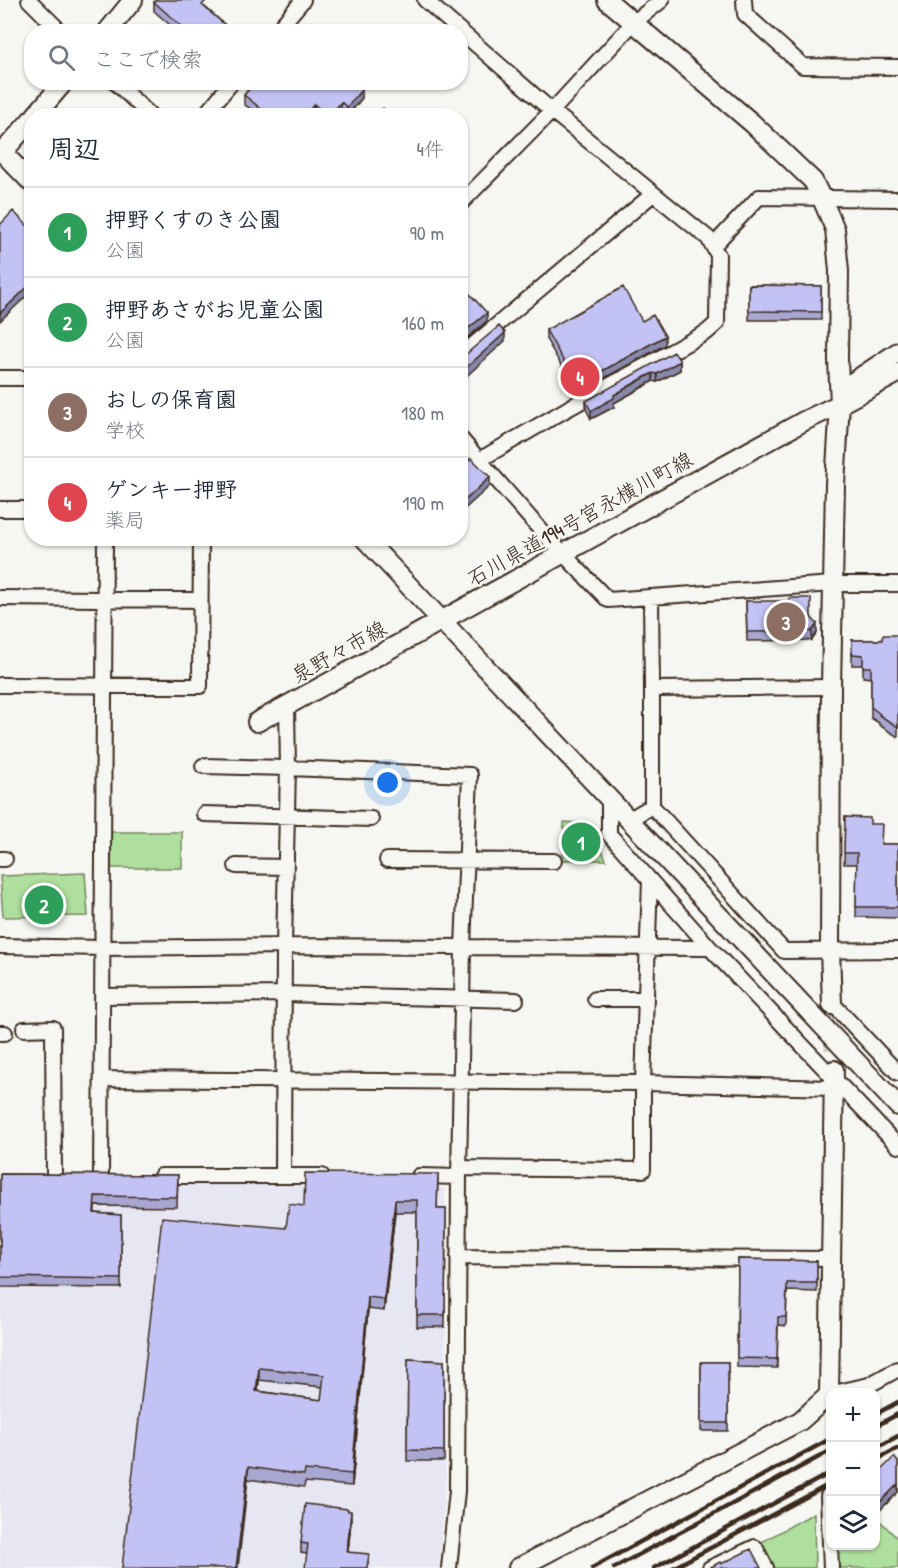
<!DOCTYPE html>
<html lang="ja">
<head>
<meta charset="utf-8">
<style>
	:root { --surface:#fff; --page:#f6f6f7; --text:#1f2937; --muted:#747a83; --line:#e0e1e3; --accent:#ea580c }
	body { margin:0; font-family:"Patrick Hand","Klee One",sans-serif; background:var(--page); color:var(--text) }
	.controls { position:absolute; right:18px; bottom:18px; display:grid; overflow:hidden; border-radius:12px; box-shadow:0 2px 4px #0004 }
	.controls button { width:54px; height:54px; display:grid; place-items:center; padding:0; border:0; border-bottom:2px solid var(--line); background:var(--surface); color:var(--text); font:30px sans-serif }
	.you { position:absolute; left:388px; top:783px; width:21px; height:21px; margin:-15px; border:4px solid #fff; border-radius:50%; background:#1a73e8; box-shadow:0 0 0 9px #1a73e833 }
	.badge { display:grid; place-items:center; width:39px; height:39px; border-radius:50%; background:var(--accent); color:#fff; font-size:20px; font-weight:700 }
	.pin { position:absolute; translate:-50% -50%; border:3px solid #fff; box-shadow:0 2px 6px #0006 }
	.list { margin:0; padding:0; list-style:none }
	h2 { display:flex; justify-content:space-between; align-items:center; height:78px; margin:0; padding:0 24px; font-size:26px }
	h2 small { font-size:20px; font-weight:400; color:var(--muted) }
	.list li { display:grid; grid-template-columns:39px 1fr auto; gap:18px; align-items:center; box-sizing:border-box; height:90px; padding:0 24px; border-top:2px solid var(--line) }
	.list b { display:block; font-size:22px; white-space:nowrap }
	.list p { margin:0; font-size:20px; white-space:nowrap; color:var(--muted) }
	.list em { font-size:20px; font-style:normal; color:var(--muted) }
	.icon { flex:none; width:33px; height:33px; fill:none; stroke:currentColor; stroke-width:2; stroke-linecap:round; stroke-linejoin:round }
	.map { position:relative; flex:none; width:898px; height:1568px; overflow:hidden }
	.search { position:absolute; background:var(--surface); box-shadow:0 2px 4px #0004; left:24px; top:24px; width:444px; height:66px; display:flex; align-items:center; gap:15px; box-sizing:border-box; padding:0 21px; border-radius:24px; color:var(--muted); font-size:22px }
	.panel { position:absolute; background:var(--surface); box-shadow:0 2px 4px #0004; left:24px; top:108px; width:444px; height:438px; border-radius:24px }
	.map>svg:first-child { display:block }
	.built { fill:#e7e6f3 }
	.green { fill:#afdf9e; stroke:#75845e; stroke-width:1.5 }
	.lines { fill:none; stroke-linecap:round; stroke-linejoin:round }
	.secondary-tunnel { stroke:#d1cdc8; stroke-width:18; stroke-dasharray:18 9; stroke-linecap:butt }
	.street-casing { stroke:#3b2a1e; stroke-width:18 }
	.secondary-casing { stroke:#3b2a1e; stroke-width:22 }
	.street { stroke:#f6f6f2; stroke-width:14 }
	.secondary { stroke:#f6f6f2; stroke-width:18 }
	.rail { stroke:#3b2a1e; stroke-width:4.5 }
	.wall { fill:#a8a7d2; stroke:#3b2a1e; stroke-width:1.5; fill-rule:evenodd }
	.shaded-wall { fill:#8888ab; stroke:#3b2a1e; stroke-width:1.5 }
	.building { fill:#c3c2f4; stroke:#3b2a1e; stroke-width:1.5; fill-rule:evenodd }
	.labels { text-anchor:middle; stroke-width:5; stroke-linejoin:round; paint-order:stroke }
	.street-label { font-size:21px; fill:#3b2a1e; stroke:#f6f6f2 }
</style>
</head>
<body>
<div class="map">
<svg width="898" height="1568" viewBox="0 0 898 1568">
	<rect width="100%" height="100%" fill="#f6f6f2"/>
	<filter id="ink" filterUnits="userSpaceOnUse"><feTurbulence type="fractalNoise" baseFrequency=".0167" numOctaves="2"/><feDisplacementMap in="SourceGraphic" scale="12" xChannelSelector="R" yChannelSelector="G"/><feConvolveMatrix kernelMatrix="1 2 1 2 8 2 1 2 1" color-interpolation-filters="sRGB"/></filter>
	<g filter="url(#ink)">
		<path class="built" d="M0,1180L445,1188L446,1480L439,1568H0Z"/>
		<path class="green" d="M564,822L592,824L606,860H563Z
			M108,832H182V868H108Z
			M85,873L88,916L3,917L0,876Z
			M814,1513L815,1568H773L760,1543Z
			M876,1517L898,1539V1568H836L835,1546H876Z"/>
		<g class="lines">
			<path class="secondary-tunnel" d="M832,1005L834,1070"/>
			<defs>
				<path id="street" d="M29,0L61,32
					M425,0L552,111L708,238L718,255L717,323L707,332L567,409L481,459
					M744,0L745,14L803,66L898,67
					M276,32L303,0
					M115,82L151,116
					M204,116L232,82
					M460,204L552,111L633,23L662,0
					M713,246L759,197L898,199
					M460,356L653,194
					M0,378H32
					M460,438L544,534L608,600L833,584H898
					M0,509H32
					M651,597L652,689
					M0,598L200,600
					M0,685L200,686L201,538
					M831,687L652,689V806L784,951L898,950
					M204,814L371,819
					M628,820L652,806
					M0,859H5
					M387,860L554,861
					M236,866L286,867
					M0,946L103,948L284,946L288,768L203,766
					M710,948L898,1146
					M103,996L284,994L516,1000
					M595,999H646
					M832,1003L898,1073
					M24,1029L53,1028L54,1176
					M0,1033H5
					M102,1079L643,1083L650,880
					M459,1168L643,1170V1083L834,1088
					M101,1176L105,538
					M161,1176H322
					M283,1176L284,946L463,947L470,775L288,768L287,707
					M419,1176L459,1177L463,947L710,948L609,834V799
					M458,1257L830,1259
					M838,1392L869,1385L898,1369
					M828,1496L831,1568
					M449,1568L457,1491L459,1177
					M710,1568L755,1547L766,1568"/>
				<path id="secondary" d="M607,0L752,123L813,181L822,199L835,229L839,271L838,360L840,404L835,484L831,687L830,950L832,1005
					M107,32L133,0
					M35,116L64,82
					M0,150L32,183
					M3,152L32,119
					M841,402L853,382L898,352
					M364,538L898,1106
					M257,722L804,421L840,404L898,373
					M518,1568L800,1421L829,1395L834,1070"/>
			</defs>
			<use href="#street" class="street-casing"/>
			<use href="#secondary" class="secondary-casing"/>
			<use href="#street" class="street"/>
			<use href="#secondary" class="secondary"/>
			<path class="rail" d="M876,1414L898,1402
				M876,1426L898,1414
				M876,1448L898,1436
				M876,1460L898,1448
				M592,1568L830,1439
				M614,1568L830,1451
				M654,1568L830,1473
				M673,1568L830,1484"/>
		</g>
		<path class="wall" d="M154,2L205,7L233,32H178L154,11Z
			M241,82H354L362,98L348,116L341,110L337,116H318L314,112L312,116H260L244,104V95L248,91L241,85Z
			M749,285L821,286V320H749Z
			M642,321L665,345L577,393L546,339V330Z
			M680,361V370L657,382L653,381L645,386L614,403V407L591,419L586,409V401Z
			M746,601L811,617L817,633L812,640L747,641Z
			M898,635V737L879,725V723L871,718V678L863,677V665H852V640H882Z
			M845,817L870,824L881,844H898V918L856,917L857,864H844Z
			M0,1174L178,1175L177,1207L95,1206V1213L121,1215V1288L0,1287Z
			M438,1174L437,1209H446L445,1327H417V1212H395L384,1311L368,1309L352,1486L305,1482L304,1487L248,1479L122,1568L286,1228L304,1206ZM259,1380L323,1387L321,1400L258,1391Z
			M738,1259L817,1261V1292L787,1291L786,1326L778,1325L777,1368L737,1367Z
			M408,1359L444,1361V1461H407Z
			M701,1362H728V1431H701Z
			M898,1462V1492L879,1511L876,1508V1475Z
			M348,1511L351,1521L348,1552L369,1563L301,1553V1543Z"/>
		<path class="shaded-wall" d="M362,89V98L347,116V107Z
			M341,102V110L337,116H330Z
			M314,104V112L312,116H305Z
			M32,283V291L0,321V313Z
			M487,313V321L460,344V335Z
			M505,333V341L460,382V373Z
			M665,336V345L577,393V385Z
			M680,361V370L657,382V374Z
			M653,373V381L614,403V407L591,419V411L614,395Z
			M490,477V486L460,513V505Z
			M817,624V633L812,640V631Z
			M395,1200V1212L384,1311V1299Z
			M368,1297V1309L352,1486V1474Z
			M259,1368V1380L256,1403V1391Z
			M248,1467V1479L238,1568H236Z
			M898,1484V1492L879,1511V1503Z
			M351,1511V1521L347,1561V1552Z"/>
		<path class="building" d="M156,0H203L205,2L202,5L233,32H188L154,2Z
			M248,82H354L362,89L347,107L341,102L330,116H328L314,104L305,116H270L244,95L252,86Z
			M383,108L391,116H376Z
			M13,211L32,230V231L29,234L32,237V283L0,313V225Z
			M460,283L487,313L460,335Z
			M749,285L821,286V312L749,311Z
			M623,287L642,321L653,315L665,336L577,385L546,330Z
			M499,326L505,333L460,373V356L465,355Z
			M674,352L680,361L657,374L653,373L645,377L614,395V398L591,411L586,401Z
			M471,458L490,477L460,505V468Z
			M789,598H811V617L817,624L812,631L747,632L746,601H788Z
			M883,635H898V727L879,715L880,714L871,707V667H863V655L852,654V640H882Z
			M845,817L870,818V824H882L881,844H898V907H856L857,853H844Z
			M305,1173L438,1174L437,1209H446L445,1315H417V1200H395L384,1299L368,1297L352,1474L305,1470L304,1475L248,1467L236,1568H122L162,1217L286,1228L289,1204L304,1206ZM259,1368L324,1375L321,1400L256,1391Z
			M0,1174L178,1175L177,1197L95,1196L94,1213L121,1215V1279L0,1277Z
			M738,1259L817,1261V1283H787L786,1317H778L777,1359L737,1358Z
			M408,1359L444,1361V1451L407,1450Z
			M701,1362H728V1423H701Z
			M894,1457L898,1462V1484L879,1503L876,1499V1475Z
			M305,1504L348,1509V1511H351L347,1552L369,1554L367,1568H305L308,1544L301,1543Z
			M751,1549L761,1568H709L720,1562L721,1564Z"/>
	</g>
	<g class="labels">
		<g class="street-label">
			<text transform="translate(580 519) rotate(-29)" y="7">石川県道194号宮永横川町線</text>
			<text transform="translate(339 652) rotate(-29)" y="7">泉野々市線</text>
		</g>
	</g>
</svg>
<div class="controls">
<button>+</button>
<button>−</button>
<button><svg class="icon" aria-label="layers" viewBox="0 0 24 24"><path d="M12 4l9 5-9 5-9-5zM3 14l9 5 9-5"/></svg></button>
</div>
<div class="you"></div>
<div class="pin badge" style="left:581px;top:842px;background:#2e9e5b">1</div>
<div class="pin badge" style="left:44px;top:905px;background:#2e9e5b">2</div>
<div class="pin badge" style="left:786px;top:622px;background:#8d6e63">3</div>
<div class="pin badge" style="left:580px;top:377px;background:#e0444e">4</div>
<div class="search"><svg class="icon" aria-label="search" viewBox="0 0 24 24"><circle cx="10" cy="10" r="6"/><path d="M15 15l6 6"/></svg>ここで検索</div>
<section class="panel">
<h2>周辺<small>4件</small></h2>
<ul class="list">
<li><span class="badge" style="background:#2e9e5b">1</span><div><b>押野くすのき公園</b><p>公園</p></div><em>90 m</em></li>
<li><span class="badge" style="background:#2e9e5b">2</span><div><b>押野あさがお児童公園</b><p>公園</p></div><em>160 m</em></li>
<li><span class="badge" style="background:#8d6e63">3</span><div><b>おしの保育園</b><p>学校</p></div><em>180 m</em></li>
<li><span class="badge" style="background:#e0444e">4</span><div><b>ゲンキー押野</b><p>薬局</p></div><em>190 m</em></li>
</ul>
</section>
</div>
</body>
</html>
